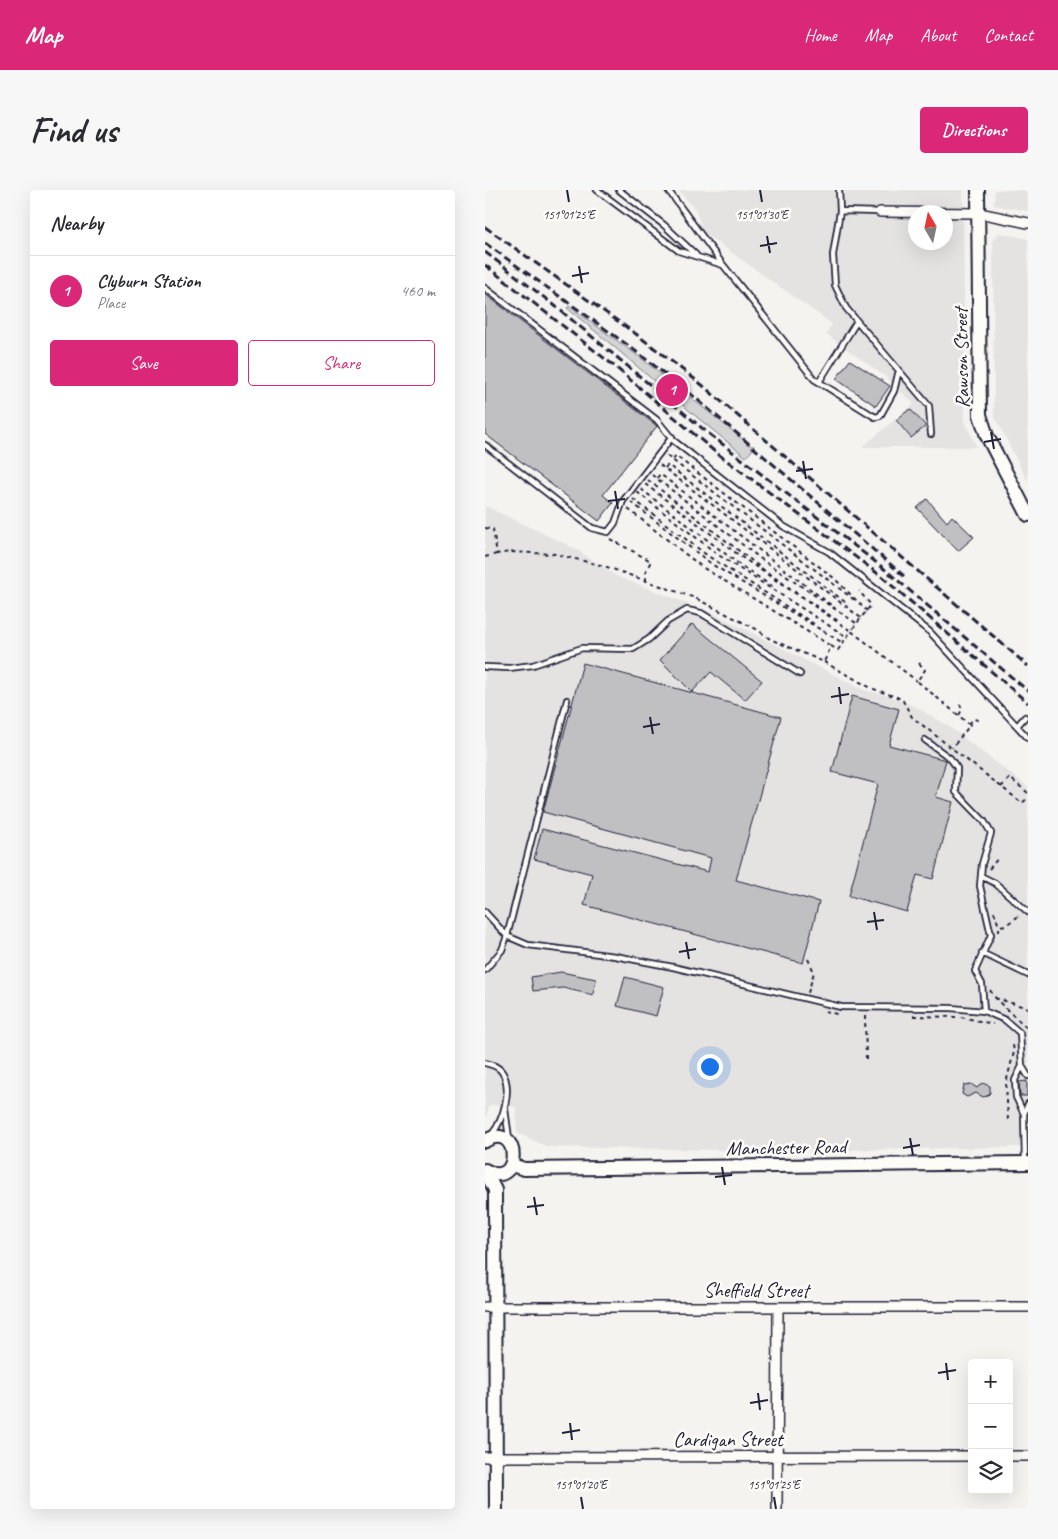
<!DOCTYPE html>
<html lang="en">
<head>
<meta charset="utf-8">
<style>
	:root { --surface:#fff; --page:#f7f7f7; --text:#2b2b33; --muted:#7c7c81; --line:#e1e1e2; --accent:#db2777 }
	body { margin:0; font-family:Caveat,sans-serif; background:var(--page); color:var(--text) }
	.controls { position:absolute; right:15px; bottom:15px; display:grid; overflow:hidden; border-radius:5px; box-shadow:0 5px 20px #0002 }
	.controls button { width:45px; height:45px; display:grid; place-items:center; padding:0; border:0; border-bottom:1px solid var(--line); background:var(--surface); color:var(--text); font:25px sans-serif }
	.compass { position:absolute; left:423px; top:15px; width:45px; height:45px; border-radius:50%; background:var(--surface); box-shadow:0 5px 20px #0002; rotate:351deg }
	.you { position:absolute; left:224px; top:876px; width:18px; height:18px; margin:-12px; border:4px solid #fff; border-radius:50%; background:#1a73e8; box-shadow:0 0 0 8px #1a73e833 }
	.badge { display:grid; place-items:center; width:32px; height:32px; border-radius:50%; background:var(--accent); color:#fff; font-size:16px; font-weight:700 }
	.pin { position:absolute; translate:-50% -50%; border:2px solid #fff; box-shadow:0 1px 5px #0006 }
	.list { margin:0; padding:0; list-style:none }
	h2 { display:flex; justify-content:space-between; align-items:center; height:65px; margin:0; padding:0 20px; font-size:21px }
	h2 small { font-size:16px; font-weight:400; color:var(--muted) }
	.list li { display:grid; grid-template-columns:32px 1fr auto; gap:15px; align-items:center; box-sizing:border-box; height:70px; padding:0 20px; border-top:1px solid var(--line) }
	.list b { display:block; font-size:19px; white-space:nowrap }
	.list p { margin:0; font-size:16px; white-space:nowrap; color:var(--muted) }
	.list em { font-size:16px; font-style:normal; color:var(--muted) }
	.actions { display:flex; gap:10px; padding:15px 20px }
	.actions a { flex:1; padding:11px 0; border:1px solid var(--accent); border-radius:5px; text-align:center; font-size:18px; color:var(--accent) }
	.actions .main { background:var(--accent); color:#fff }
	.icon { flex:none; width:28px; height:28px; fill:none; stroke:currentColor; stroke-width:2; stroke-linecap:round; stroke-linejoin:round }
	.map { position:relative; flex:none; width:543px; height:1319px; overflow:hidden; border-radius:5px }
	header { display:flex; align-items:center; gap:30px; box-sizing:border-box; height:70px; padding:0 25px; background:var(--accent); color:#fff }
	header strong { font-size:24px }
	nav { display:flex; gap:28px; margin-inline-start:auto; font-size:18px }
	.intro { display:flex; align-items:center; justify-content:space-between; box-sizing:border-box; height:120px; padding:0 30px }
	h1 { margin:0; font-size:35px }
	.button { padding:12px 22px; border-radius:5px; background:var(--accent); color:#fff; font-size:18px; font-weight:700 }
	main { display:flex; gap:30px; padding:0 30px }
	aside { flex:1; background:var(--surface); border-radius:5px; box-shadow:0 5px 20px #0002 }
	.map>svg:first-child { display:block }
	.built { fill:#e4e3e2; fill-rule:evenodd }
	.green { fill:#d5d4d5; stroke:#7c7b88 }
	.building { fill:#c0bfc2; stroke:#22223b }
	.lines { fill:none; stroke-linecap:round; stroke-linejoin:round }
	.lane-casing { stroke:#22223b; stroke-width:8 }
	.street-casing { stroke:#22223b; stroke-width:12 }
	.secondary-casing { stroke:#22223b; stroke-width:16 }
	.path { stroke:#22223b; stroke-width:2; stroke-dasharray:4 4; stroke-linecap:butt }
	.lane { stroke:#fdfcf7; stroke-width:4.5 }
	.street { stroke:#fdfcf7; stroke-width:9 }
	.secondary { stroke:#fdfcf7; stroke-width:12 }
	.rail { stroke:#22223b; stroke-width:3; stroke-dasharray:8 4; stroke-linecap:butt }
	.ticks { fill:none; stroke:#22223b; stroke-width:2 }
	.labels { text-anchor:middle; stroke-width:5; stroke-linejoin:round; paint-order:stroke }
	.street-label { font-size:20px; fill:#22223b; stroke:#fdfcf7 }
	.ticks-label { font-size:12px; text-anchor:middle; fill:#22223b; stroke:#fdfcf7; stroke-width:5; stroke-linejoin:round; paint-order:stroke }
</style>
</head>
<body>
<header>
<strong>Map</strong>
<nav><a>Home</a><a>Map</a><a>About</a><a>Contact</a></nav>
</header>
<div class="intro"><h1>Find us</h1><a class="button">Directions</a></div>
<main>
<aside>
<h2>Nearby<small></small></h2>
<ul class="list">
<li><span class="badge">1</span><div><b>Clyburn Station</b><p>Place</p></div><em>460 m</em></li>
</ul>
<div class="actions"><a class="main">Save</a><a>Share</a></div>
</aside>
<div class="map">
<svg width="543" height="1319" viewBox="0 0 543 1319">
	<rect width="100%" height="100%" fill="#f4f3ef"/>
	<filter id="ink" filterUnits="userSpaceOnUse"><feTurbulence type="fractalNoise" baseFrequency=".02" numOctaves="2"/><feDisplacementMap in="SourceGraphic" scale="10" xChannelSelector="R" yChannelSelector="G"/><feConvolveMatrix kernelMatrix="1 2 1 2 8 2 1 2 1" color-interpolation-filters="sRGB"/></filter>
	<g filter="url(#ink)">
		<path class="built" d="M193,0H478L480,232L492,257H377L429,214L402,188L341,144L347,134L219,43L210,19ZM430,22H460V52H430Z
			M510,0H543V21L509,15Z
			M514,43L543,49V292L509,225L508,49Z
			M0,316L91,359L131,386L230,424L379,500L404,506L431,517L462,535L543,597V957L302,961L63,957L32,943L31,917L4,915L0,932Z"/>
		<path class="green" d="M84,116L152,165L269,258L261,267C200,219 143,167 82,118Z"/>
		<path class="building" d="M0,104L172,236L118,305L128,313L114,331L0,244Z
			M365,170L405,196L391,216L351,189Z
			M425,219L441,236L426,248L411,230Z
			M442,309L462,332L467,326L489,347L473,361L432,318Z
			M207,434L277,491L260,510L226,482L207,502L175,470Z
			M98,473L296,527L251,690L334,712L318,773L99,715L107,684L49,669L57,639L223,682L226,668L58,622Z
			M367,506L414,519L404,555L461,570L451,607L468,612L448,689L432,685L422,722L364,706L393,594L347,582Z
			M76,782L111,789L108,805L78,798L48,801L46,787Z
			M140,787L179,797L171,826L132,816Z
			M542,891V906H535L534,892Z
			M497,893L505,896V903L502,906L498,907L491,903L482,907L477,904L479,895L486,894L492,898Z"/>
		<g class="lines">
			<defs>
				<path id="lane" d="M112,0L194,61L238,75
					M134,0L179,35L211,65
					M183,0L239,76L329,189L390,227L395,226L409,201L414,180
					M354,0L355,21L348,65L350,95L361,118L444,216L446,244
					M355,21L395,22
					M0,98L172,230L189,251L298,336L344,362L445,442L543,548
					M334,192L372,131
					M0,255L107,338L123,342L130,333L138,311L187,247
					M0,477L24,478L48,475L97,458L148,459L164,449L183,431L202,420L216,423L315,484
					M532,536L540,527
					M440,550L465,568L472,578L471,602L499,631L506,643L497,674L495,696L506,745L490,781L497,794L499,821
					M496,686L510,693L543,722
					M0,722L22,746L43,755L130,766L188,777L356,817L466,818L499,821L520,830L535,843L537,876L530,890L531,907L539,924L540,972
					M497,763L543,785
					M0,780L17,760L22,746L82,510
					M0,873C7,875 13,876 17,882C28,898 18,931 7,944
					M537,876L543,886
					M20,919L24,948
					M539,924L543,914"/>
				<path id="street" d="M395,22L494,23L543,33
					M0,1117H543
					M524,1266H543
					M0,1267L487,1266
					M292,1319L293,1118"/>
				<path id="secondary" d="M493,0L495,225L502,246L543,325
					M0,951C37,929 37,1002 0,980
					M27,975L39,979L543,973
					M0,981L10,1000L11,1319"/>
			</defs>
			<use href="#lane" class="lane-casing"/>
			<use href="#street" class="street-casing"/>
			<use href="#secondary" class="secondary-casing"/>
			<path class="path" d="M182,266L372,412
				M188,270L191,266L349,388L382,421
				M175,275L376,428
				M180,278L183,275L360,412L362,416
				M167,285L280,372L371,433
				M172,288L175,284L350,418
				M163,290L280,381L353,431
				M160,294L255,366L366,441L386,415L374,401
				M156,299L255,375L291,399
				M152,302L235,366L362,447
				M148,309L223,366L329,434
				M146,312L228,375L358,453
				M143,319L217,377L346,456
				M0,338L8,339L12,364L25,362L70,364L119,376L210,408L273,440L285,449L339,472L346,456L353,460L366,441L432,491
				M125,349L166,371L161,381V390
				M0,367L12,364
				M339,472L386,498L417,509L427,527L537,613L543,608
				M434,473L440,480L432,491L485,535L467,558
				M474,525L477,520L475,514
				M484,534L488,529L494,530
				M516,597L525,588L543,603
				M504,679L514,667
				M509,722L514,736
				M514,742V736L521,735L535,725
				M323,769L329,782L323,803
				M505,800C514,815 530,826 543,839
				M510,808L543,818
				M340,821L355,825
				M380,825L381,869
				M428,826L471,827
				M476,827L508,834
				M523,930L521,893L529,862L528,855"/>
			<use href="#lane" class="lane"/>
			<use href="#street" class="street"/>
			<use href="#secondary" class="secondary"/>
			<path class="rail" d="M0,37L151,144L216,194L543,476
				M0,53L144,156L207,205L419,386
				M0,62L69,115L223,243L397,377L543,501
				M0,75L128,175L229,261L396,386L543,513"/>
		</g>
	</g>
	<path class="ticks" d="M82,0L84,12M275,0L277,12M282,46L285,63M275,56L292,53M94,76L97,93M87,86L104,83M506,242L509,259M499,252L516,249M318,271L321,289M311,281L328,279M130,301L133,319M123,311L140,309M354,497L356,514M346,507L364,504M165,527L168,544M158,537L175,534M389,722L392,740M382,732L399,730M201,752L204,769M194,762L211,759M425,948L428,965M418,958L435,955M237,977L240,995M230,987L247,985M49,1007L52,1025M42,1017L59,1015M461,1173L463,1190M453,1183L471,1180M273,1203L275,1220M265,1213L283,1210M85,1233L87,1250M77,1243L95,1240M96,1307L98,1319M289,1307L291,1319"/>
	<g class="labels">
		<g class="street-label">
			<text transform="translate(476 168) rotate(-91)" y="7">Rawson Street</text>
			<text transform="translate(301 957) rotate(-1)" y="7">Manchester Road</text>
			<text x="271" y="1107">Sheffield Street</text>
			<text x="243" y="1256">Cardigan Street</text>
		</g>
	</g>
	<g class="ticks-label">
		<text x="84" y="29">151°01'25"E</text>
		<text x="277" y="29">151°01'30"E</text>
		<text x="96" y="1299">151°01'20"E</text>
		<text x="289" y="1299">151°01'25"E</text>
	</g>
</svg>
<div class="controls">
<button>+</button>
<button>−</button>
<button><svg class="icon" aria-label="layers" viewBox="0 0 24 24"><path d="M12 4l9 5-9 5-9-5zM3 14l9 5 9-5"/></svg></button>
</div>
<svg class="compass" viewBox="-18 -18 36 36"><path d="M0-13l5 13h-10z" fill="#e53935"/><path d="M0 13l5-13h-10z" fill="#7c7c81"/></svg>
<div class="you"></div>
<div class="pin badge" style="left:187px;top:200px">1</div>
</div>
</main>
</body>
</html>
